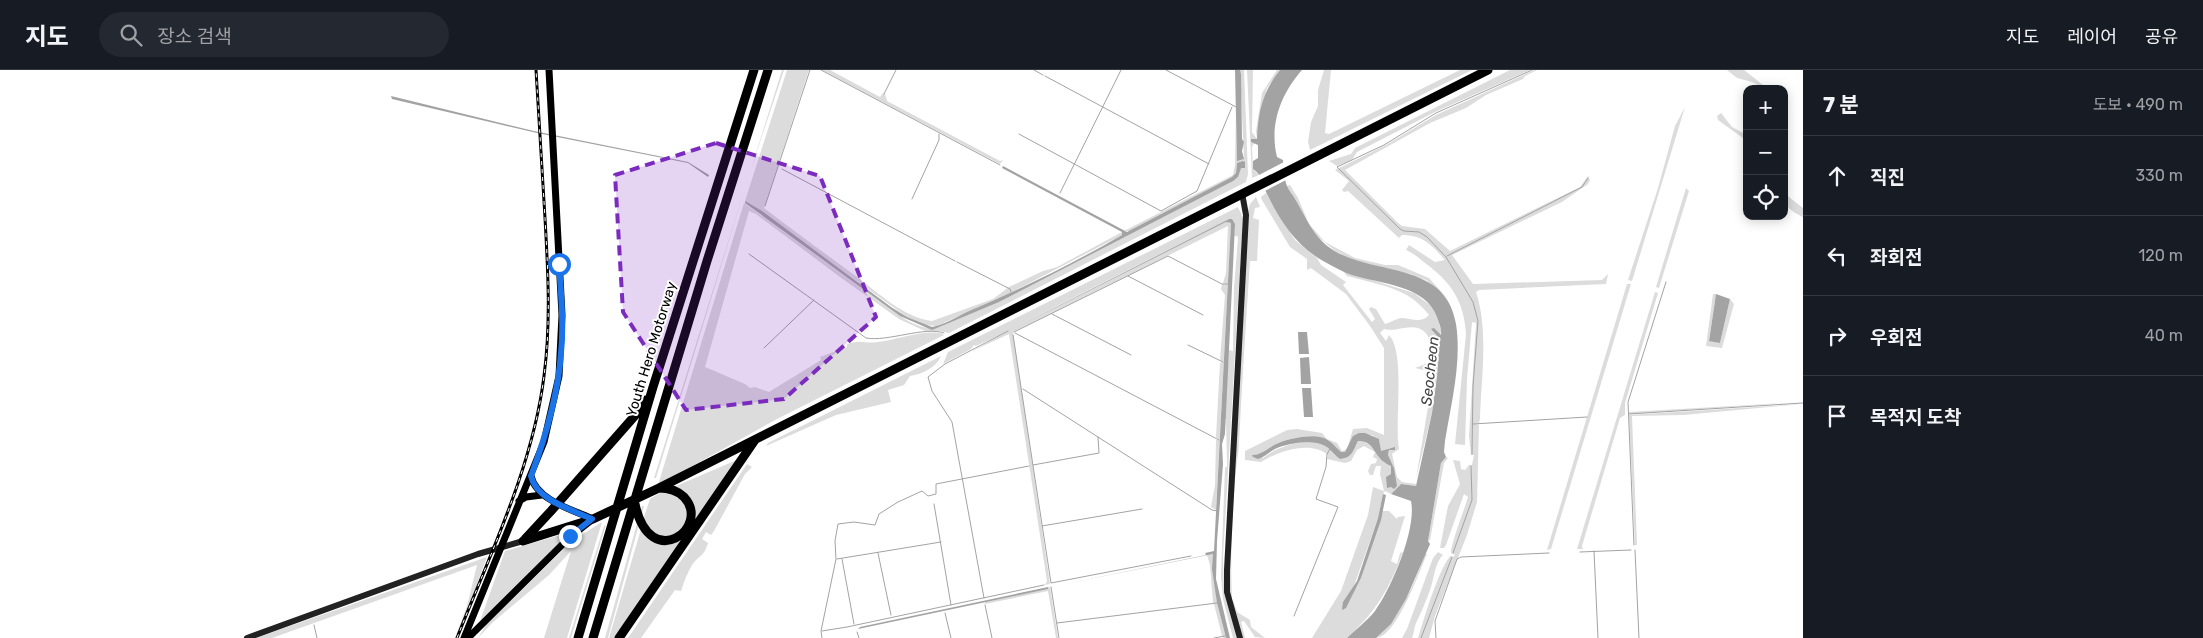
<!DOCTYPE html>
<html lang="ko">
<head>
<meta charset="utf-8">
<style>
	:root { --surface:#171b24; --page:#242831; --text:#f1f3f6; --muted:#9ea1a6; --line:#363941 }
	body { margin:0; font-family:Rubik,"Noto Sans KR",sans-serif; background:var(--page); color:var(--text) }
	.controls { position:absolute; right:15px; top:15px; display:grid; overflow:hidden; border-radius:10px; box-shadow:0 2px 12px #0003 }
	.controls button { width:45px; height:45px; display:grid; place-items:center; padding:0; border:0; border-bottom:1px solid var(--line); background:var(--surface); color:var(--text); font:25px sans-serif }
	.stop { position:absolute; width:15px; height:15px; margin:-11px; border:4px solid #1a73e8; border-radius:50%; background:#fff }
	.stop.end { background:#1a73e8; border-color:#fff; box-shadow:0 1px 5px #0008 }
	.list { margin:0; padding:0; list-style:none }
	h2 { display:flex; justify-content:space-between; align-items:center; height:65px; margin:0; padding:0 20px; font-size:21px }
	h2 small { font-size:16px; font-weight:400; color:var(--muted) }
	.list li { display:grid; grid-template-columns:32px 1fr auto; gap:15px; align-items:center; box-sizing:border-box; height:80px; padding:0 20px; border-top:1px solid var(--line) }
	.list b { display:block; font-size:19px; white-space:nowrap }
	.list em { font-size:16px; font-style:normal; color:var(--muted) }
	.icon { flex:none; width:28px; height:28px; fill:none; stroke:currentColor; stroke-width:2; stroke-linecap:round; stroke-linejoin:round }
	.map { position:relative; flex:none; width:1803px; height:568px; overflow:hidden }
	header { display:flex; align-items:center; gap:30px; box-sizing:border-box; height:70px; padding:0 25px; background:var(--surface); border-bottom:1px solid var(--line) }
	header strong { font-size:24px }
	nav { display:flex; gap:28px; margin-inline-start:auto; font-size:18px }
	.search { width:350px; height:45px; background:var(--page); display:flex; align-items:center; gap:12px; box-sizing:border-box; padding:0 18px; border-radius:28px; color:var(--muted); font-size:19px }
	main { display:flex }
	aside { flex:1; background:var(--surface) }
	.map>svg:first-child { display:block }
	.green { fill:#dcdcdc; fill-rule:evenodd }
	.water { fill:#a3a3a3 }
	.pier { fill:#fff }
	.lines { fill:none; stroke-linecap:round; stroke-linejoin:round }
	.stream { stroke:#a3a3a3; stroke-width:1 }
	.secondary { stroke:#222; stroke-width:6 }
	.primary { stroke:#000; stroke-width:7 }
	.highway { stroke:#000; stroke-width:9 }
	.rail-casing { stroke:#000; stroke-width:3 }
	.rail { stroke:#fff; stroke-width:1; stroke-dasharray:4; stroke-linecap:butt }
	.route { stroke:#1a73e8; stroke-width:6 }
	.marked { fill:#7b2cbf; fill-opacity:0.2; stroke:#7b2cbf; stroke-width:4; stroke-dasharray:10 6; stroke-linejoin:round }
	.labels { text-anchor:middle; stroke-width:4; stroke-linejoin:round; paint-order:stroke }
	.street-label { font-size:14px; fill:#000; stroke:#fff }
	.water-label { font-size:15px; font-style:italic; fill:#444; stroke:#fff }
</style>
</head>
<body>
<header>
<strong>지도</strong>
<div class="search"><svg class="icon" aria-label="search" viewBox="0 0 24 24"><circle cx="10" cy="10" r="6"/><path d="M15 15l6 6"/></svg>장소 검색</div>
<nav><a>지도</a><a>레이어</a><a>공유</a></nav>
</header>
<main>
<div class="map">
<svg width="1803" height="568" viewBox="0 0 1803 568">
	<rect width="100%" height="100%" fill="#fff"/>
	<path class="green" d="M782,0H784L749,105L656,408H654Z
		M787,0H809L764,138C795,162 826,184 857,207C880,224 903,247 932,251L993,229L1009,217L1043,201L1057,197L1122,162V165L991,233L936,256L925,255L907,247L745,131Z
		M822,0H830L880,27L883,23L885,24L887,31L1000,91L1003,90L1000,94Z
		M1240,0H1244L1248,104L1246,112L949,263L940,261H925L899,249L840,207L756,144L749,141L705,297L745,314L750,318L755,317L769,322L821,290L820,287L847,277V274C861,269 865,274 878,272C892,271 933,257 944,265L777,349L658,415L744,133L900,246C914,255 932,264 947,253L999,232L1238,107L1237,93L1236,103L1232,107L1130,161H1124L1233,105L1235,95L1236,38L1237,90L1244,89Z
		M1247,0H1253L1252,62L1257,69L1256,61L1262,23L1277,0H1280L1267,18L1257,69L1251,70V72L1254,73L1252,77L1253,99L1259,105L1252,108Z
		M1324,0H1331L1325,63L1329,64L1460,0H1472L1310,80L1308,72L1311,52L1318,36V20Z
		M1510,0H1530L1435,42L1357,82L1352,90L1337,96L1329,91L1351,84L1355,78Z
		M1534,0H1537L1525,6L1523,9L1486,25L1466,38L1430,53L1345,100L1398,153L1402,156L1425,159L1450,181L1580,117L1588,106L1590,110L1588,114L1562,132L1452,185L1473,214L1602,210L1608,204L1606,214L1479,220L1476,222C1489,262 1481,308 1480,349L1479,353H1474L1479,355L1477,432L1467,465L1435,546L1429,568H1418C1425,546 1437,504 1450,486L1453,487L1455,485L1451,483V480C1456,460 1462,446 1468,427L1464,424L1446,475L1444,478H1440L1448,436L1460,414L1453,390L1460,391L1461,399L1465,400L1469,395H1472L1474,385H1471L1469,366L1476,253L1472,252L1467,309L1465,375L1455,374L1466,264C1464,231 1451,212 1425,193C1419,188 1413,183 1406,180L1409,175L1435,192L1445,190C1432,175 1423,165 1402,165L1399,168L1348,121L1344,122L1342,120L1349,111L1335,100L1386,75L1436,45Z
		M1727,0H1744L1763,15L1774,19H1765L1752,12L1737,8Z
		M1685,37L1632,211L1628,210L1658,118L1675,56Z
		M1721,43L1732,57L1747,65V71L1718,50L1717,46Z
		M1290,115L1298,128L1309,154L1325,172L1355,188L1385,195H1398L1429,208L1447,228L1426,210L1410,204L1352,190L1334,180L1311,161L1287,116Z
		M1686,118L1689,121L1659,218L1656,217Z
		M1266,123L1295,170L1317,188L1321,195L1346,212L1343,215L1372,252L1375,249L1369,239L1371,237L1376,239L1385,254C1389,253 1396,249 1401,248C1411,248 1421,254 1429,245C1408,217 1379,215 1347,206L1343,201L1414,223L1434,238L1438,249L1441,260L1437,307L1432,343L1416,409L1430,325L1427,321L1426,316L1430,313L1429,301L1415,298L1433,291C1431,272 1430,253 1404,258C1396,259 1392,261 1384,259L1380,263L1386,271L1389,265C1406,283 1394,352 1399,379L1392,384L1397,407L1402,412L1416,414V416L1401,414L1391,424L1385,421L1383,424L1378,448L1348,533L1361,508L1382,441H1389L1397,449L1398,447L1405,446L1391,491L1397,494L1400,483L1403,482C1390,518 1375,543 1347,568H1312L1341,521L1368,445L1373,417L1384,421L1380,404L1381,396H1376L1373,405H1370L1368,401L1371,394L1376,393L1377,389L1373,387L1375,382L1364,376L1357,380L1351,391L1345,393L1327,389L1328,385C1311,370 1278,381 1261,392L1245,390V381L1287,360L1297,359L1322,363L1327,369L1337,373L1342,381L1347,379L1353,359L1367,358L1384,365V278L1370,256L1346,224L1311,198L1307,200V189L1290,177L1262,130L1261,127ZM1372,365L1380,372V381L1383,382L1390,378L1388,385L1394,398L1395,415L1391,396C1389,395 1386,394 1384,392C1374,385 1373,371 1358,371C1353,381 1352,388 1340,389C1334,385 1331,379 1325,376C1307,367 1278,376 1263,388L1253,385C1261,385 1267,379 1274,375C1285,369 1311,363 1324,368C1331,371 1336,377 1341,382H1345L1349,374Z
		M1784,123L1803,138V147C1791,141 1784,137 1784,123Z
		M1256,127L1260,137L1255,138L1253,148L1259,150L1257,191H1250C1246,252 1242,312 1239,373C1239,381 1237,390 1236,399C1232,441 1230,486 1232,528H1230L1228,516L1248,141L1250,134Z
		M1238,137L1243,148L1223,487L1224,518L1237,568H1233L1223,529L1221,506L1225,398L1227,396L1226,349H1224L1229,280L1233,281L1234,218L1238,168L1237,166H1234L1235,154L1229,149L1011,259L1226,152L1231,153L1216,440L1211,437L1215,415L1216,370H1219L1216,367L1220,293L1223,292L1220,290L1225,225L1221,219L1222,214L1227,215L1223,213L1226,203L1228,156L1013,262L1050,514L1045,515L1047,511L1009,264L972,281L1008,261L976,276L974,275L971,279L943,294L948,282Z
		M1627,214H1631L1551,479L1547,480Z
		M1655,222L1658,223L1625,333V345L1620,348L1582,476L1583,479H1577Z
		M1713,224H1716L1709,270L1720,273L1730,229L1734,234L1722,278L1706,276Z
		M941,286C936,298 922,304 910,306L904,315L888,320L891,332L836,345L766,376L768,373Z
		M1803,332L1629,344V342Z
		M1803,334L1683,345L1632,346L1637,475H1635L1629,345Z
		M1446,387L1448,388L1444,393L1430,470L1428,471L1441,393Z
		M739,389L696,448C697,432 689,424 676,416Z
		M747,394L752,397L745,404L714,461L711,465L706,462L702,469L708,473C704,487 699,485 692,495C687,503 684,512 681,521L675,520L641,568H628Z
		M670,422L687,434V456L674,467L657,466L643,450L650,429L660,423Z
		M642,436H644L608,568H605Z
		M602,452L567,568H544L571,481L549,505L492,553L478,568L486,555L572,471Z
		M606,455L571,568H569L604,456Z
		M641,459C657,471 663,479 683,469L617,568H609Z
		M564,464L563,471L480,551L505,481Z
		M1438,482L1443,485C1435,492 1434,509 1430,520C1426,531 1421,543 1416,553C1414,558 1414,563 1412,568H1402L1407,559L1433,488Z
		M1213,484L1217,533L1226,568H1222L1224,567L1222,566L1214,534L1216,533H1213L1210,495L1207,485Z
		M1425,484H1427C1420,500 1396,568 1376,568C1401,545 1414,515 1425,484Z
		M487,487L457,568H455L467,536L477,495L272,568H256Z
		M1048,517H1050L1058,568H1056L1048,521L985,534V532L1048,519Z
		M1233,530L1237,542L1250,550L1251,557L1265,568L1255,567L1244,551L1241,552L1245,568H1241L1231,531Z"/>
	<path class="water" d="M1235,0H1240L1241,4L1242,69L1244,72L1242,81L1244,89L1237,91Z
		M1280,0H1302C1281,24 1269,54 1277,87L1283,90C1284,98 1284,109 1287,116C1289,121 1293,125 1295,129C1307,149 1313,167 1333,180C1375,206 1446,191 1456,254C1462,292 1451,334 1445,371L1444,382L1446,387L1441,393L1428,471L1430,474L1406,529L1391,554L1376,568H1347C1356,559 1367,551 1375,541C1391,519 1417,459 1411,431L1391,424L1401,414L1416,416L1432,343L1437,307L1440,269L1431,259L1434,258L1441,265C1442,259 1439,253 1437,247C1426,215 1380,214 1352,205C1343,202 1334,197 1325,192C1297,177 1281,152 1267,124C1262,115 1262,104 1253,99V91L1258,88V75L1251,72V69H1257C1258,42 1263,21 1280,0Z
		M391,26L534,61L688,92L709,105L708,107L688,93L537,63L392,29Z
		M1243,91L1245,92V98H1241L1238,107L1233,111L999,232L932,260L900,246L745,133V131L762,141L891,237L907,247L932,257C943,255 957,247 967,242C1019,220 1072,194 1122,165V162L1002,98L1003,96L1127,162L1232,107L1236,103L1237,93Z
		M1229,149H1232L1235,154L1225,364L1222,374L1223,394L1217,471L1216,509L1230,568H1226L1217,533L1212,499L1213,484L1055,516L1206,485L1205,483L1214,481L1231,153L1226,152L1011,260Z
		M1716,224L1730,229L1720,273L1709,271Z
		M1298,262H1307L1309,284H1299Z
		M1309,287L1311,314H1301L1300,288Z
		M1302,318H1311L1313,347H1304Z
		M1359,363H1365L1379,369L1381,381L1395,377V380H1389L1388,385L1394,398L1397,416L1394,419L1391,417L1387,418L1386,407L1391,404V396C1389,395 1386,394 1384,392C1374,385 1373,370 1358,371C1353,381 1352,388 1340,389C1334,385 1331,379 1325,376C1312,369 1288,373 1275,379C1269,382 1265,387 1258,389L1253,387L1252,385C1261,385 1267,379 1274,375C1285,369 1311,363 1324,368C1331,371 1336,377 1341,382H1345L1353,366Z
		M1383,424L1386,425L1381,450L1361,508L1346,538L1342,540L1343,532L1357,511L1378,448Z
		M1048,517V519L858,559L860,557Z"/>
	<path class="pier" d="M1286,91L1288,109L1263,122L1257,106Z"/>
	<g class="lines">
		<path class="stream" d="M821,0L1000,95
			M1034,0L1043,5
			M1166,0L1238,38
			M1045,6L1209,94
			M884,24L896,0
			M1019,64L1161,141L1197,121L1232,37
			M782,99L955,191
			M1060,123L1121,0
			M912,129L939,70V64
			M765,136L810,0
			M749,184L866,268C888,272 924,256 944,263
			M1447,186L1582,117L1588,108
			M957,192L1010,219L1011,222
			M1128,206L1203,245
			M1052,244L1131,285
			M1014,262L1168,186L1222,214H1228
			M1015,263L1219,370
			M1013,265L1051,513L1191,486
			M1188,275L1223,292
			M764,278L814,230
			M1023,319L1212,440L1217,441
			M1629,344L1803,333
			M1473,354L1587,347
			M1472,384L1473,316L1478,251L1473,232L1446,187L1427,167L1419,162L1404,161L1400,159L1337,97L1384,75L1436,43L1532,0
			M1033,395L1099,383L1098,367
			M934,434L951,535
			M1042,456L1142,439
			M1634,475L1628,332L1666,212
			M1635,480L1639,568
			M1594,481L1598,568
			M1580,482L1631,480
			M878,483L891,545
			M1453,483L1472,430L1471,396
			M837,489L941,472
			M842,489L854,554
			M1051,517L1059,568
			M984,528L952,352L932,321L928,307L945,294L1008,261
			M985,535L992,568
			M945,543L951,568
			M1294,546L1338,437L1316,429L1326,397L1327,384L1330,379
			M1057,553L1217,533
			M314,555L317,568
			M822,561L847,557L1044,515
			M857,562L859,568
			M822,568L821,561L836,489L835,471L838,454L854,452L875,455L879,444L898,432L922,421L928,426L936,424V414L1029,396
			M1214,568L1225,566
			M1421,568L1452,487
			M1436,568L1435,551L1457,489L1461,487L1549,483"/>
		<path class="secondary" d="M247,568L478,484L523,471
			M1240,568L1227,522V500L1246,145L1242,123"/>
		<path class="primary" d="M519,431L526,427L542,425
			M464,568L544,372L559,306L562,245L549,0
			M468,568L570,467L593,449C573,440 536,430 531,406"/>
		<path class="highway" d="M635,434C650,504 712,457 684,427C677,420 669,418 659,418
			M525,469L551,441L639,341L646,330
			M523,471L593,449L659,418L1488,0
			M578,568L653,317L754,0
			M593,568L707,191L768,0
			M619,568L755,370"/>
		<defs>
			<path id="rail" d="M457,568C490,484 533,396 544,306C551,253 548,201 545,148C542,98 539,49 536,0"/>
		</defs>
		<use href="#rail" class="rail-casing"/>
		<use href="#rail" class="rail"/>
	</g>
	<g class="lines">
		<path class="route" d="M559,194C561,224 564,254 561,283C558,326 546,366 531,406C536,430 573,440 592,449L570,466"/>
	</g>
	<path class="marked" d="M716,73L820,106L876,247L784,329L686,340L623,242L615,105Z"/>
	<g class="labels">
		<g class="street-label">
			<text transform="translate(651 279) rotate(-73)" y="5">Youth Hero Motorway</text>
		</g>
		<g class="water-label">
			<text transform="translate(1430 301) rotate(-84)" y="5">Seocheon</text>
		</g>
	</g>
</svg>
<div class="controls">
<button>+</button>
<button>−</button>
<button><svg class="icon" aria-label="locate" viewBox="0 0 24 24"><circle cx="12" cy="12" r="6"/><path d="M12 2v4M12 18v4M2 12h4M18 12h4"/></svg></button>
</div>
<div class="stop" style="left:559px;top:194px"></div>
<div class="stop end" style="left:570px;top:466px"></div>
</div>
<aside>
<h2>7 분<small>도보 · 490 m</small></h2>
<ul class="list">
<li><svg class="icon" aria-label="ahead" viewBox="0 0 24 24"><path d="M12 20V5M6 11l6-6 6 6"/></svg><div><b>직진</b></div><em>330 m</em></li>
<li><svg class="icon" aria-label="left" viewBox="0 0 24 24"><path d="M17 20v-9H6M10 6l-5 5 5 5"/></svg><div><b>좌회전</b></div><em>120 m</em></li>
<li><svg class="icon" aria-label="right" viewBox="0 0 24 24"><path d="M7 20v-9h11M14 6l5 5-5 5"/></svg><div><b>우회전</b></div><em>40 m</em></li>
<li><svg class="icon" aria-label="arrive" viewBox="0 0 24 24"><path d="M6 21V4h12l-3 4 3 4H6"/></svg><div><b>목적지 도착</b></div></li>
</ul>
</aside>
</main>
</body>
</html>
